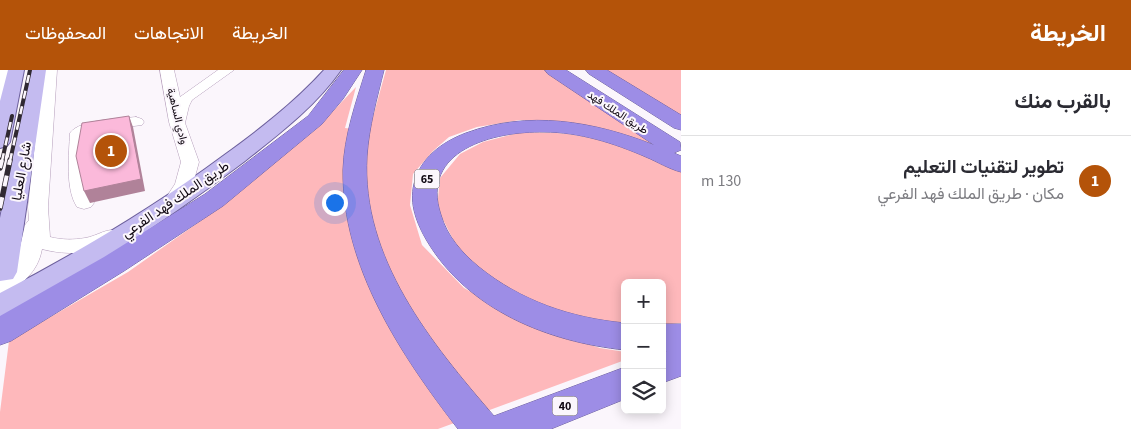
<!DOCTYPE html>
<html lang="ar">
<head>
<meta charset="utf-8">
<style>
	:root { --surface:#fff; --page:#f7f7f7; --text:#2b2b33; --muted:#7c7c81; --line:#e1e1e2; --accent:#b45309 }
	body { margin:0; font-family:"Source Sans 3",Vazirmatn,sans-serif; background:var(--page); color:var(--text); direction:rtl }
	.controls { position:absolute; right:15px; bottom:15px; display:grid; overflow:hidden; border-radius:8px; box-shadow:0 2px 12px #0003 }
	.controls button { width:45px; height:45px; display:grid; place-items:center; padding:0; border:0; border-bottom:1px solid var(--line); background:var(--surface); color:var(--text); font:25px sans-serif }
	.you { position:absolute; left:334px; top:132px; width:18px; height:18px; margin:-12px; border:4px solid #fff; border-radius:50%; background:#1a73e8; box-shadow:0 0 0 8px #1a73e833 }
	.badge { display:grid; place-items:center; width:32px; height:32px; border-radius:50%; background:var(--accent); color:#fff; font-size:16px; font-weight:700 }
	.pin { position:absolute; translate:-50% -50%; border:2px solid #fff; box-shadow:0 1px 5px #0006 }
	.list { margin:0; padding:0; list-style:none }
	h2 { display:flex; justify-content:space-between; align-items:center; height:65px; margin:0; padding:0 20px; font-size:21px }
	h2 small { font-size:16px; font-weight:400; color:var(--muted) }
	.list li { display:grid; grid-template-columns:32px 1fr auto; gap:15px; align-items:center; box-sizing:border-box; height:90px; padding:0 20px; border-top:1px solid var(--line) }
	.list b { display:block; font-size:19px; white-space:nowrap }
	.list p { margin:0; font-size:16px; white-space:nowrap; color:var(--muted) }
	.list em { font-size:16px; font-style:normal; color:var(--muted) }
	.icon { flex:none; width:28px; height:28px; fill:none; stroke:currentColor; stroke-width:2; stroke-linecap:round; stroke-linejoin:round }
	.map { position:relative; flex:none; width:681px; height:359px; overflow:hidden; direction:ltr }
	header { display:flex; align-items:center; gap:30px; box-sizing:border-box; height:70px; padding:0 25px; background:var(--accent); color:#fff }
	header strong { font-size:24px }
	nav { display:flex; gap:28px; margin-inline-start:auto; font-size:18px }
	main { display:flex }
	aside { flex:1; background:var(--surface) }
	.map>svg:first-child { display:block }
	.green { fill:#feb8bb }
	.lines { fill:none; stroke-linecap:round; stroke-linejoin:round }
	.minor-casing { stroke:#b59ebb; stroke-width:1 }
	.major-casing { stroke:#6c5f9c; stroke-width:2 }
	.highway-casing { stroke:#6c5f9c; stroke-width:1 }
	.minor { fill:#fff; fill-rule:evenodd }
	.major { fill:#c4bbf0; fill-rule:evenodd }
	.highway { fill:#9d8de6; fill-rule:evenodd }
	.rail-far1-casing { stroke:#302932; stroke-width:4 }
	.rail-casing { stroke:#302932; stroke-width:5.5 }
	.rail-far1 { stroke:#fbf6fc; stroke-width:2.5; stroke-dasharray:8; stroke-linecap:butt }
	.rail { stroke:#fbf6fc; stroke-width:4; stroke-dasharray:11; stroke-linecap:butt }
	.shaded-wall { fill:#b08299 }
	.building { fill:#fbb9da; stroke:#b08299 }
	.labels { text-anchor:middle; stroke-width:4; stroke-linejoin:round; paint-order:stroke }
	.far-street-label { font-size:11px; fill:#110913; stroke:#fbf6fc }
	.shield { fill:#fbf6fc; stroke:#575059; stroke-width:1 }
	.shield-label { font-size:12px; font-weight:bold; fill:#110913 }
	.street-label { font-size:14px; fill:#110913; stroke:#fbf6fc }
</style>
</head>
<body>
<header>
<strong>الخريطة</strong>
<nav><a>الخريطة</a><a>الاتجاهات</a><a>المحفوظات</a></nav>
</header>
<main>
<aside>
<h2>بالقرب منك<small></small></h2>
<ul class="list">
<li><span class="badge">1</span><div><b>تطوير لتقنيات التعليم</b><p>مكان · طريق الملك فهد الفرعي</p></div><em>130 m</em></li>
</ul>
</aside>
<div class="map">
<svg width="681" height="359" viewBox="0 0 681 359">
	<rect width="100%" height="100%" fill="#fbf6fc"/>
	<path class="green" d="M386,0H547L655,75L602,59L520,50L477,57L449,67L433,81L413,104L410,135L422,175L464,218L533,256L600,278L625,282V290L438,359H0V342L9,271L128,202L216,140L315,60L356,17L345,58L369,61Z
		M602,0H681V48Z
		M522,62C537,63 553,62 568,64C607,69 646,84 681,102V253L662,255V213H625V255L560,243L509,223L460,183L437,138L440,108L460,84L483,72Z"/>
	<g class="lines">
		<defs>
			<path id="minor" d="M0,0H14L7,28L5,31L0,32Z
				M43,0H57L48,137L50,167C62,170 74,170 85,168C98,166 107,157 119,161L122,166C110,187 62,185 42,179C38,202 21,217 0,224V204L17,190L25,155L29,150L28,137Z
				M160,0H174L180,27L218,0H234L192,30L189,36L185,53L199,92L193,114L178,139L171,141L164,139L161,135L175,114L181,92L169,52Z
				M136,47L142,49L144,52L142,55L94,61L86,65L87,106L94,133L91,137L84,139L77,137C65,119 69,84 70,63C80,49 120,49 136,47Z"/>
			<path id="major" d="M8,0H24L10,72L7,76L0,78V31Z
				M30,0H46L17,202L13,209L0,211V148Z
				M324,0H341C316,36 279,64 245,91C170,148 92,199 10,245L0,249V223C77,183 153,138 223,86C259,60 294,33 324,0Z"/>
			<path id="highway" d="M344,0H362L343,29L322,54L223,136L124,201L11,271L0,275V246L104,187L205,124L308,46Z
				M366,0H384C377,28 369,57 367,86C361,188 431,273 494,346L625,297V329L551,359H458C401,285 342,197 343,100C344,66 356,32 366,0Z
				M545,0H566L680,72L681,80L674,83L681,86V102C669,99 658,92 646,87C614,73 579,62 544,62C494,61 419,80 441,145C447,166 462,183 479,197C521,231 571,248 625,253V280C548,272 468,240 427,171C417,154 409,134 414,114C420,88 442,72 466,63C528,40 593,51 654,75L548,4Z
				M586,0H607L681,45V60L674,58L589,4Z
				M662,254H681V306L662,313V283L667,281L662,282Z"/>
		</defs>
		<use href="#minor" class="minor-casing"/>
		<use href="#major" class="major-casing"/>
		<use href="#highway" class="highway-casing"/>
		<use href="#minor" class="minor"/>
		<use href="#major" class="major"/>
		<use href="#highway" class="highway"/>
		<defs>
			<path id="rail-far1" d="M2,91L12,46
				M10,91L30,0"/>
			<path id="rail" d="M0,98L2,90
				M0,138L10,90"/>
		</defs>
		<use href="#rail-far1" class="rail-far1-casing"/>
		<use href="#rail" class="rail-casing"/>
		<use href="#rail-far1" class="rail-far1"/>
		<use href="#rail" class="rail"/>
	</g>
	<path class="shaded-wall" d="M129,46L133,57L145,121L90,133L84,121Z"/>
	<path class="building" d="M129,46L141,109L84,121L76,86L82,53Z"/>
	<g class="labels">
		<g class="far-street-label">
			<text transform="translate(618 42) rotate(33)" y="4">طريق الملك فهد</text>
			<text transform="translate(178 46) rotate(76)" y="4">وادي الساهية</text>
		</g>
		<g class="shield">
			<rect x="414.5" y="99.5" width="25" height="19" rx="4"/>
			<rect x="552.5" y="326.5" width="25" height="19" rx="4"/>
		</g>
		<g class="shield-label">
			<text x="427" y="113">65</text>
			<text x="565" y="340">40</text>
		</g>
		<g class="street-label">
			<text transform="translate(21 101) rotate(-80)" y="5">شارع العليا</text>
			<text transform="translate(175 129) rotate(-34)" y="5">طريق الملك فهد الفرعي</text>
		</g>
	</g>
</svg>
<div class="controls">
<button>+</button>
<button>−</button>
<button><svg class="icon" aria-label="layers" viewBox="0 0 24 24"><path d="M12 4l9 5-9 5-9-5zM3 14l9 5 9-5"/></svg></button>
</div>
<div class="you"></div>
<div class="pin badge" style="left:111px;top:81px">1</div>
</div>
</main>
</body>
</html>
